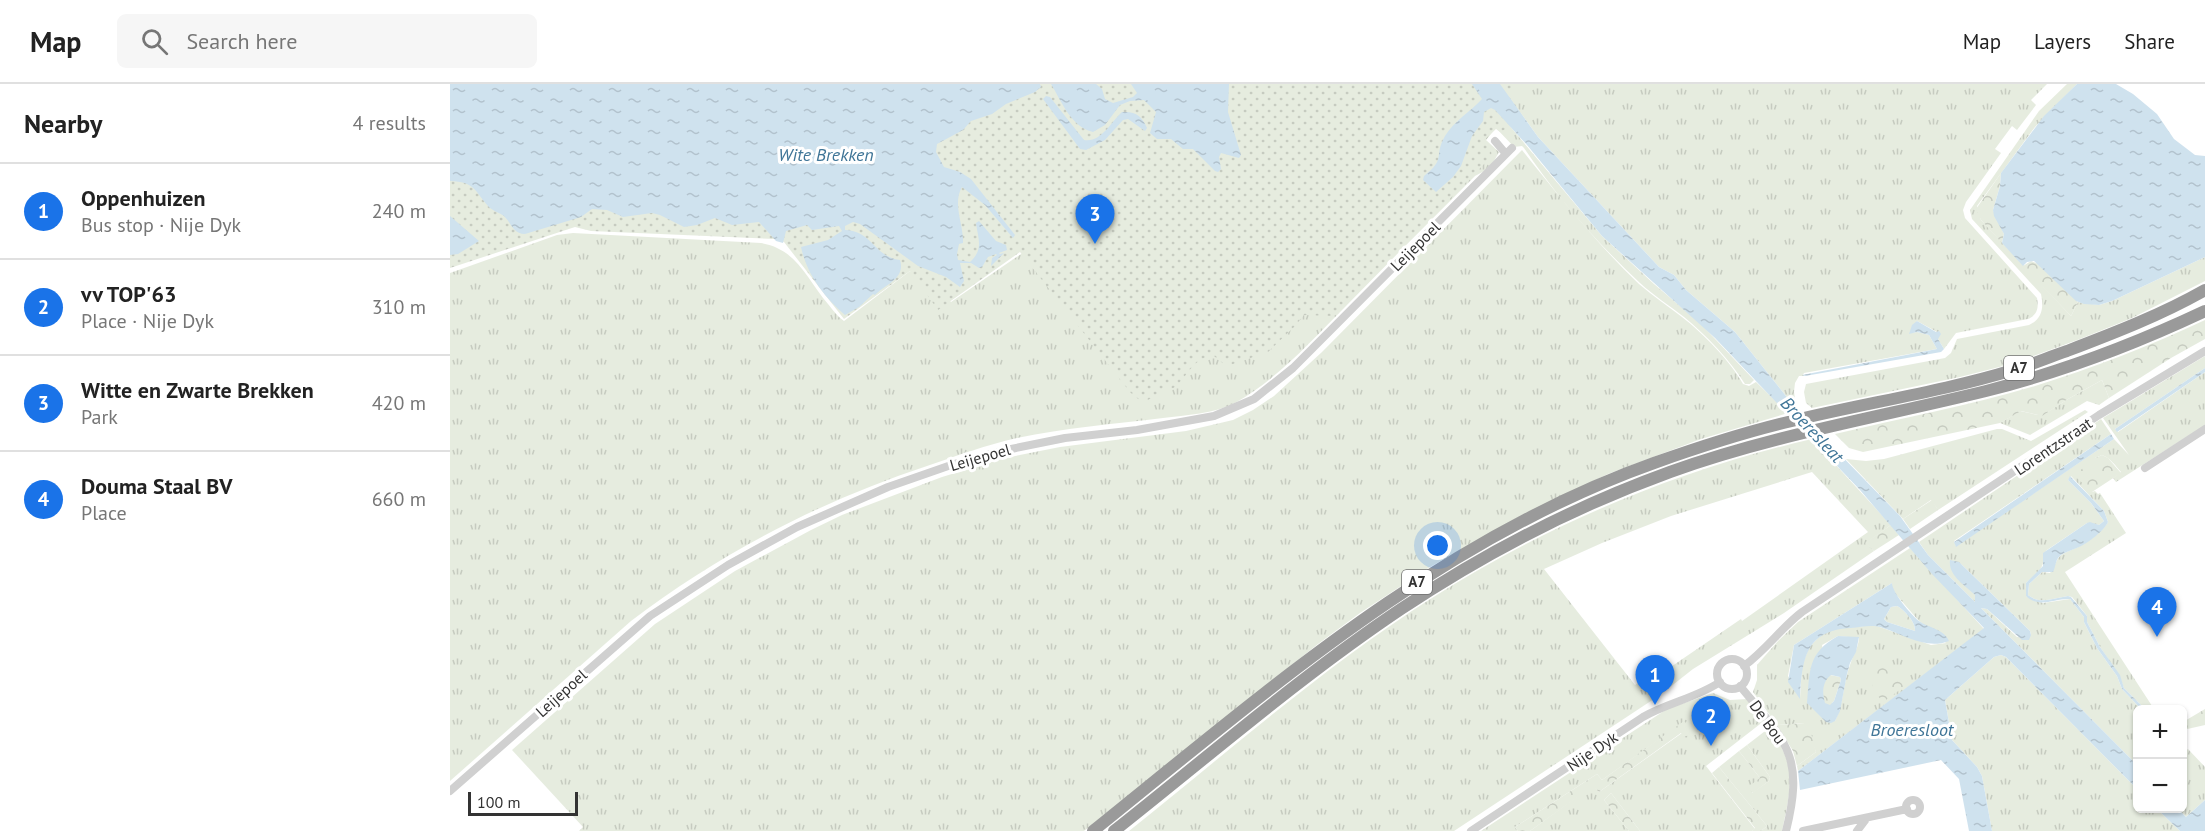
<!DOCTYPE html>
<html lang="en">
<head>
<meta charset="utf-8">
<style>
	:root { --surface:#fff; --page:#f6f6f6; --text:#222; --muted:#767676; --line:#e0e0e0; --accent:#1a73e8 }
	body { margin:0; font-family:"PT Sans",sans-serif; background:var(--page); color:var(--text) }
	.controls { position:absolute; right:18px; bottom:18px; display:grid; overflow:hidden; border-radius:9px; box-shadow:0 2px 4px #0004 }
	.controls button { width:54px; height:54px; display:grid; place-items:center; padding:0; border:0; border-bottom:2px solid var(--line); background:var(--surface); color:var(--text); font:30px sans-serif }
	.scale { position:absolute; left:18px; bottom:15px; width:110px; box-sizing:border-box; padding-left:6px; border:3px solid #333; border-top:0; font-size:16px; line-height:21px; white-space:nowrap; color:#333; -webkit-text-stroke:4px #fff; paint-order:stroke }
	.you { position:absolute; left:988px; top:462px; width:21px; height:21px; margin:-15px; border:4px solid #fff; border-radius:50%; background:#1a73e8; box-shadow:0 0 0 9px #1a73e833 }
	.badge { display:grid; place-items:center; width:39px; height:39px; border-radius:50%; background:var(--accent); color:#fff; font-size:20px; font-weight:700 }
	.pin { position:absolute; translate:-50% -50px; filter:drop-shadow(0 2px 3px #0008) }
	.pin::after { content:''; position:absolute; top:32px; width:21px; height:18px; background:inherit; clip-path:polygon(0 0,100% 0,50% 100%) }
	.list { margin:0; padding:0; list-style:none }
	h2 { display:flex; justify-content:space-between; align-items:center; height:78px; margin:0; padding:0 24px; font-size:26px }
	h2 small { font-size:20px; font-weight:400; color:var(--muted) }
	.list li { display:grid; grid-template-columns:39px 1fr auto; gap:18px; align-items:center; box-sizing:border-box; height:96px; padding:0 24px; border-top:2px solid var(--line) }
	.list b { display:block; font-size:22px; white-space:nowrap }
	.list p { margin:0; font-size:20px; white-space:nowrap; color:var(--muted) }
	.list em { font-size:20px; font-style:normal; color:var(--muted) }
	.icon { flex:none; width:33px; height:33px; fill:none; stroke:currentColor; stroke-width:2; stroke-linecap:round; stroke-linejoin:round }
	.map { position:relative; flex:none; width:1755px; height:747px; overflow:hidden }
	header { display:flex; align-items:center; gap:36px; box-sizing:border-box; height:84px; padding:0 30px; background:var(--surface); border-bottom:2px solid var(--line) }
	header strong { font-size:28px }
	nav { display:flex; gap:33px; margin-inline-start:auto; font-size:21px }
	.search { width:420px; height:54px; background:var(--page); display:flex; align-items:center; gap:15px; box-sizing:border-box; padding:0 21px; border-radius:9px; color:var(--muted); font-size:22px }
	main { display:flex }
	aside { flex:1; background:var(--surface) }
	.map>svg:first-child { display:block }
	.grass { fill:url(#grass-tufts); fill-rule:evenodd }
	.forest { fill:url(#forest-crowns) }
	.park { fill:url(#park-dots) }
	.water { fill:url(#water-ripples); fill-rule:evenodd }
	.lines { fill:none; stroke-linecap:round; stroke-linejoin:round }
	.minor { stroke:#d0d0d0; stroke-width:8 }
	.highway { stroke:#9a9a9a; stroke-width:12 }
	.labels { text-anchor:middle; stroke-width:6; stroke-linejoin:round; paint-order:stroke }
	.shield { fill:#fff; stroke:#707070; stroke-width:1.5 }
	.shield-label { font-size:15px; font-weight:bold; fill:#333 }
	.street-label { font-size:16px; fill:#333; stroke:#fff }
	.water-label { font-size:18px; font-style:italic; fill:#3f7597; stroke:#fff }
</style>
</head>
<body>
<header>
<strong>Map</strong>
<div class="search"><svg class="icon" aria-label="search" viewBox="0 0 24 24"><circle cx="10" cy="10" r="6"/><path d="M15 15l6 6"/></svg>Search here</div>
<nav><a>Map</a><a>Layers</a><a>Share</a></nav>
</header>
<main>
<aside>
<h2>Nearby<small>4 results</small></h2>
<ul class="list">
<li><span class="badge">1</span><div><b>Oppenhuizen</b><p>Bus stop · Nije Dyk</p></div><em>240 m</em></li>
<li><span class="badge">2</span><div><b>vv TOP'63</b><p>Place · Nije Dyk</p></div><em>310 m</em></li>
<li><span class="badge">3</span><div><b>Witte en Zwarte Brekken</b><p>Park</p></div><em>420 m</em></li>
<li><span class="badge">4</span><div><b>Douma Staal BV</b><p>Place</p></div><em>660 m</em></li>
</ul>
</aside>
<div class="map">
<svg width="1755" height="747" viewBox="0 0 1755 747">
	<defs>
		<pattern id="grass-tufts" width="24" height="20" patternUnits="userSpaceOnUse" patternTransform="scale(1.5)"><rect width="24" height="20" fill="#e6ecdf"/><path d="M3 7l-1-3M5 7V3M7 7l1-3M15 17l-1-3M17 17v-4M19 17l1-3" fill="none" stroke="#c6cbc0"/></pattern>
		<pattern id="forest-crowns" width="20" height="18" patternUnits="userSpaceOnUse" patternTransform="scale(1.5)"><rect width="20" height="18" fill="#e6ecdf"/><path d="M2 6a3 3 0 1 1 6 0M12 15a3 3 0 1 1 6 0" fill="none" stroke="#c6cbc0"/></pattern>
		<pattern id="park-dots" width="8" height="8" patternUnits="userSpaceOnUse" patternTransform="scale(1.5)"><rect width="8" height="8" fill="#e6ecdf"/><path d="M2 2h.1M6 6h.1" fill="none" stroke="#c6cbc0" stroke-width="1.8" stroke-linecap="round"/></pattern>
		<pattern id="water-ripples" width="26" height="14" patternUnits="userSpaceOnUse" patternTransform="scale(1.5)"><rect width="26" height="14" fill="#cfe2ee"/><path d="M2 4q2-2 4 0t4 0M15 11q2-2 4 0t4 0" fill="none" stroke="#b2c2cd"/></pattern>
	</defs>
	<rect width="100%" height="100%" fill="#fff"/>
	<path class="grass" d="M1050,0H1597L1581,16L1586,21L1567,46L1562,42L1545,65L1551,69L1516,118L1513,126L1515,134L1587,214C1589,224 1587,231 1578,235L1506,249L1494,265L1488,255L1487,248L1467,237L1460,249L1467,248L1479,251L1487,265L1354,289L1353,291L1355,292H1349L1345,299L1344,308L1347,326L1285,248L1236,206L1224,191L1209,183L1088,53Z
		M1617,0H1627L1585,43L1527,122L1531,136L1621,232L1628,218L1649,221L1662,217L1755,173V197L1682,234L1630,255L1561,280L1510,293L1362,324L1356,319L1354,308L1356,300L1495,274L1501,269L1507,255L1579,241C1592,235 1594,224 1591,210L1522,135L1520,126L1589,27Z
		M1054,35L1152,152L1204,200L1250,239L1304,296L1300,300H1295C1280,276 1256,251 1234,233C1219,221 1204,212 1190,199C1147,159 1107,113 1074,64L1072,62L1064,63L1046,44L1036,56L1049,68L1040,84L1025,92C982,135 939,178 896,222C862,256 828,295 785,319C764,330 736,331 713,334C664,340 615,344 567,354C536,361 506,372 477,382C371,417 270,469 181,537L0,697V189L107,151L123,149L311,159C347,165 356,194 378,220C383,226 388,233 394,237L460,187L486,201L501,218L574,168Z
		M1072,66C1109,112 1146,159 1189,200C1203,212 1218,222 1232,233C1253,249 1281,278 1293,300L1299,302L1306,298L1338,329L1251,355L1158,390L1072,431L980,483L910,529L868,560L634,747H129L133,743L62,666L205,540L285,487L361,446L392,431L492,393L555,374L610,363L736,347L783,336L803,326L824,312L872,268Z
		M1755,272V284L1665,345L1668,348L1755,288V341L1666,398L1663,394L1671,388C1665,381 1661,375 1652,371L1645,374L1642,408L1645,407L1648,410L1650,409L1676,449L1615,488L1704,625H1695L1674,604L1669,591L1650,563L1637,538V532L1622,513L1618,512C1604,514 1590,521 1578,511L1579,500L1592,488L1600,489C1605,484 1605,477 1610,472C1616,467 1625,465 1632,461C1640,456 1654,446 1658,438L1654,427L1621,392L1618,396L1641,419L1654,437L1649,441L1637,439L1597,466L1593,471C1596,484 1585,491 1576,499V512L1593,519L1620,515L1634,533V538L1647,564L1667,592L1672,605L1691,625L1688,626L1687,681L1531,524L1537,525L1567,553L1581,551L1580,547L1509,478L1520,505L1525,511V518L1478,471L1469,458L1651,335L1661,350L1504,457L1506,462L1664,355L1679,371L1653,334Z
		M1652,296L1659,314L1649,321L1637,317L1580,351L1550,339L1570,327L1588,331L1596,329L1618,315Z
		M1635,326L1638,328L1488,426L1481,416L1453,435L1396,375L1416,377L1434,375L1547,345H1552L1581,357Z
		M1362,355L1441,441L1416,459L1424,467L1334,529L1243,585L1210,611L1004,747H679C778,668 875,582 982,514C1098,440 1228,386 1362,355ZM1362,388L1418,448L1292,537L1291,535L1209,591L1205,587L1185,601L1094,485L1152,459L1221,432Z
		M1460,464L1534,545L1348,687L1347,682L1366,668L1354,639L1327,641L1303,608L1307,596V581L1328,557L1348,538ZM1442,499V506L1468,536L1496,559L1481,561L1424,541L1385,545L1371,551L1359,563L1352,582L1350,614L1338,592L1344,561ZM1388,552L1409,554C1408,565 1403,571 1400,581C1393,599 1394,619 1385,637L1372,561Z
		M1551,571L1556,573L1687,705L1688,724L1707,725L1730,747H1542L1532,692L1527,683L1502,656L1495,616L1544,573Z
		M1263,609L1280,616L1297,615L1314,637L1256,682L1305,745L1302,747H1190L1161,709L1154,716L1179,747H1080L1143,701L1149,708L1232,649L1236,654L1234,638L1152,696L1147,690L1065,743L1068,747H1031L1217,625Z
		M1319,644C1348,682 1341,704 1332,747H1311L1317,742L1269,683L1289,667L1310,694L1302,709L1319,697L1320,693L1297,661Z
		M1738,665L1755,683V716L1736,733L1728,725L1732,724L1733,668Z"/>
	<path class="forest" d="M1551,89L1550,102L1543,126L1554,150L1552,159L1531,136L1526,125Z
		M1581,177L1589,180L1628,218L1621,232L1573,182Z
		M1755,236V255L1721,274L1659,314L1652,296L1618,315L1592,332L1571,327L1550,339L1413,368L1399,364L1385,350C1452,334 1519,322 1585,302C1643,284 1700,262 1755,236Z
		M1652,371L1658,374L1671,389L1642,408L1627,394L1626,390L1645,374Z
		M1482,416L1488,426L1460,445L1453,435Z
		M1441,441L1449,451L1424,467L1415,459Z
		M1447,522C1455,526 1466,539 1465,547L1437,538L1434,535L1441,523Z
		M1426,583L1434,584L1458,600L1433,618C1423,607 1418,597 1426,583Z
		M1380,591L1390,593L1391,596L1384,617L1380,621L1375,619C1372,609 1372,598 1380,591Z
		M1755,625V641L1733,646V638Z
		M1234,637L1238,641L1237,655L1231,649L1149,708L1143,702L1080,747H1068L1065,743L1147,690L1152,696Z
		M1355,639L1361,649L1366,668L1347,682L1343,667L1327,641Z
		M1297,661L1320,693L1319,697L1303,709L1298,703L1310,694L1289,667Z
		M1269,683L1317,742L1311,747H1302L1305,744L1262,689Z
		M1161,709L1190,747H1179L1154,716Z"/>
	<path class="park" d="M0,0H1064L1058,10L1075,35L1050,48L1046,45L1034,56C1038,64 1045,67 1039,75L884,232L854,231L844,243L818,268L780,281H775L764,272C744,272 738,292 725,303C720,306 716,305 712,307C697,315 696,324 680,308L570,168L488,226L460,187L394,235L334,158L325,155L141,147L125,143L0,184Z"/>
	<path class="water" d="M0,0H590L591,3L585,8L556,20L542,30L521,37L513,46L487,60L486,68L494,83L510,88L521,95L565,151L563,154L535,121L512,103C502,120 514,141 513,159L509,160L507,170L508,176L520,178C534,165 528,155 526,139L529,137L546,157L556,161L557,166L549,169L550,170L554,169L541,182L542,174L547,171L546,170L538,173L532,183L529,184L521,179H510L514,197L510,203L496,193L468,182L410,140L403,138L395,142V146C423,147 424,173 450,176C456,195 434,201 425,211L423,210L409,223L395,231C374,213 357,191 351,163L378,156L392,147L389,142L362,146L357,141L336,147L333,159L326,157L309,138L282,141L265,134L247,141L234,143L210,131L202,129L173,133L157,126L142,125L131,133L75,150C63,150 62,140 54,132C49,128 42,127 38,122C24,106 25,98 0,97Z
		M601,0H646L652,5L655,15L663,19L683,13L687,9L681,0H779L778,28L791,71L789,74L771,69L769,73L771,85L768,88L765,87L743,65H733L721,55H707L700,49L706,28L694,16L680,17L670,21L655,41L643,48C621,43 612,18 601,0Z
		M1022,0H1050L1088,53L1209,183L1224,191L1236,206L1285,248L1347,326L1450,432L1478,471L1525,518V511C1515,501 1498,492 1500,476L1509,478L1580,547L1581,551L1579,556H1572L1537,525L1531,524L1687,681V705L1556,573L1551,571L1544,573L1495,616L1502,656L1527,683L1532,692L1542,747H1519L1509,695L1491,676L1350,706L1348,687L1534,544L1482,490L1410,406L1265,254L1152,152L1077,61L1045,26L1041,24L1034,28L1033,37L1022,52L1011,82L1003,93L986,108L973,96L974,92C997,74 983,73 995,52C1004,37 1020,28 1032,15Z
		M1627,0H1666L1683,10L1707,30L1724,55L1745,71L1755,72V173L1662,217L1649,221L1634,220L1626,217L1584,177L1577,178L1573,182L1552,159L1554,150L1544,132L1543,126L1550,102L1551,89L1594,32Z
		M596,12L600,13L634,56C651,59 661,38 672,28C686,27 692,32 697,44L695,47L678,35L673,36L655,56L636,66L630,65L593,15Z
		M0,132L29,157L8,170L0,171Z
		M1467,237L1486,248L1489,247L1491,250L1488,255L1494,265L1491,268L1355,292L1352,291L1487,265L1479,251L1467,248L1459,250L1462,241Z
		M1755,284V288L1667,348L1665,345Z
		M1661,350L1664,355L1506,463L1504,458Z
		M1620,392L1654,427L1658,438C1654,447 1638,459 1629,463C1623,466 1615,468 1611,471C1605,475 1606,483 1603,488H1592L1579,500L1578,511C1590,521 1604,514 1618,512L1621,513L1637,532V538L1650,563L1670,591L1674,604L1695,625H1691L1672,605L1667,592L1647,564L1634,538V533L1620,515C1605,514 1589,525 1576,512V499L1593,482V469L1637,439L1640,438L1649,441L1654,437L1641,419L1618,396Z
		M1442,499C1442,508 1461,531 1469,537C1479,544 1494,545 1499,557C1476,566 1455,551 1433,544C1423,540 1412,543 1401,544C1355,546 1352,576 1350,615L1338,598L1344,561ZM1447,522C1455,526 1466,539 1465,547L1437,538L1434,535L1441,523Z
		M1388,552L1409,553L1406,568L1400,579L1397,590L1390,627L1385,637L1381,639L1376,638L1357,619C1360,587 1357,569 1388,552ZM1381,591L1390,593L1391,596L1384,617L1380,621L1375,619C1372,609 1372,598 1381,591Z
		M1755,716V747H1730L1707,725H1728L1736,733Z"/>
	<g class="lines">
		<path class="minor" d="M1045,57L1056,70
			M1695,384L1755,345
			M1267 590a15 15 0 1 1 30 0a15 15 0 1 1-30 0Z
			M1294,582C1317,565 1331,544 1352,528L1649,331L1755,267
			M1290,602C1336,658 1355,671 1336,747
			M0,707L200,532L278,481L347,443L438,403L504,380L551,367L615,354L687,346L764,332L804,315L843,284L1062,64
			M1456 723a7 7 0 1 1 14 0a7 7 0 1 1-14 0Z
			M1021,747L1193,633C1217,619 1246,614 1270,598
			M1353,747L1457,725
			M1407,747L1416,735"/>
		<path class="highway" d="M643,747C817,607 990,455 1204,379C1249,363 1295,348 1342,337C1415,319 1491,308 1563,286C1581,281 1599,273 1617,267C1664,249 1711,231 1755,206
			M664,747C759,672 851,592 951,525C1035,469 1126,422 1220,388C1323,351 1430,333 1536,307C1611,288 1685,260 1755,227"/>
	</g>
	<g class="labels">
		<g class="shield">
			<rect x="1554" y="272" width="30" height="24" rx="4.5"/>
			<rect x="952" y="486" width="30" height="24" rx="4.5"/>
		</g>
		<g class="shield-label">
			<text x="1569" y="289">A7</text>
			<text x="967" y="503">A7</text>
		</g>
		<g class="street-label">
			<text transform="translate(965 162) rotate(-45)" y="6">Leijepoel</text>
			<text transform="translate(1603 362) rotate(-34)" y="6">Lorentzstraat</text>
			<text transform="translate(530 373) rotate(-16)" y="6">Leijepoel</text>
			<text transform="translate(111 609) rotate(-42)" y="6">Leijepoel</text>
			<text transform="translate(1318 638) rotate(54)" y="6">De Bou</text>
			<text transform="translate(1142 667) rotate(-34)" y="6">Nije Dyk</text>
		</g>
		<g class="water-label">
			<text x="376" y="77">Wite Brekken</text>
			<text transform="translate(1362 346) rotate(47)" y="6">Broeresleat</text>
			<text x="1462" y="652">Broeresloot</text>
		</g>
	</g>
</svg>
<div class="controls">
<button>+</button>
<button>−</button>
</div>
<div class="scale">100 m</div>
<div class="you"></div>
<div class="pin badge" style="left:1205px;top:621px">1</div>
<div class="pin badge" style="left:1261px;top:662px">2</div>
<div class="pin badge" style="left:645px;top:160px">3</div>
<div class="pin badge" style="left:1707px;top:553px">4</div>
</div>
</main>
</body>
</html>
